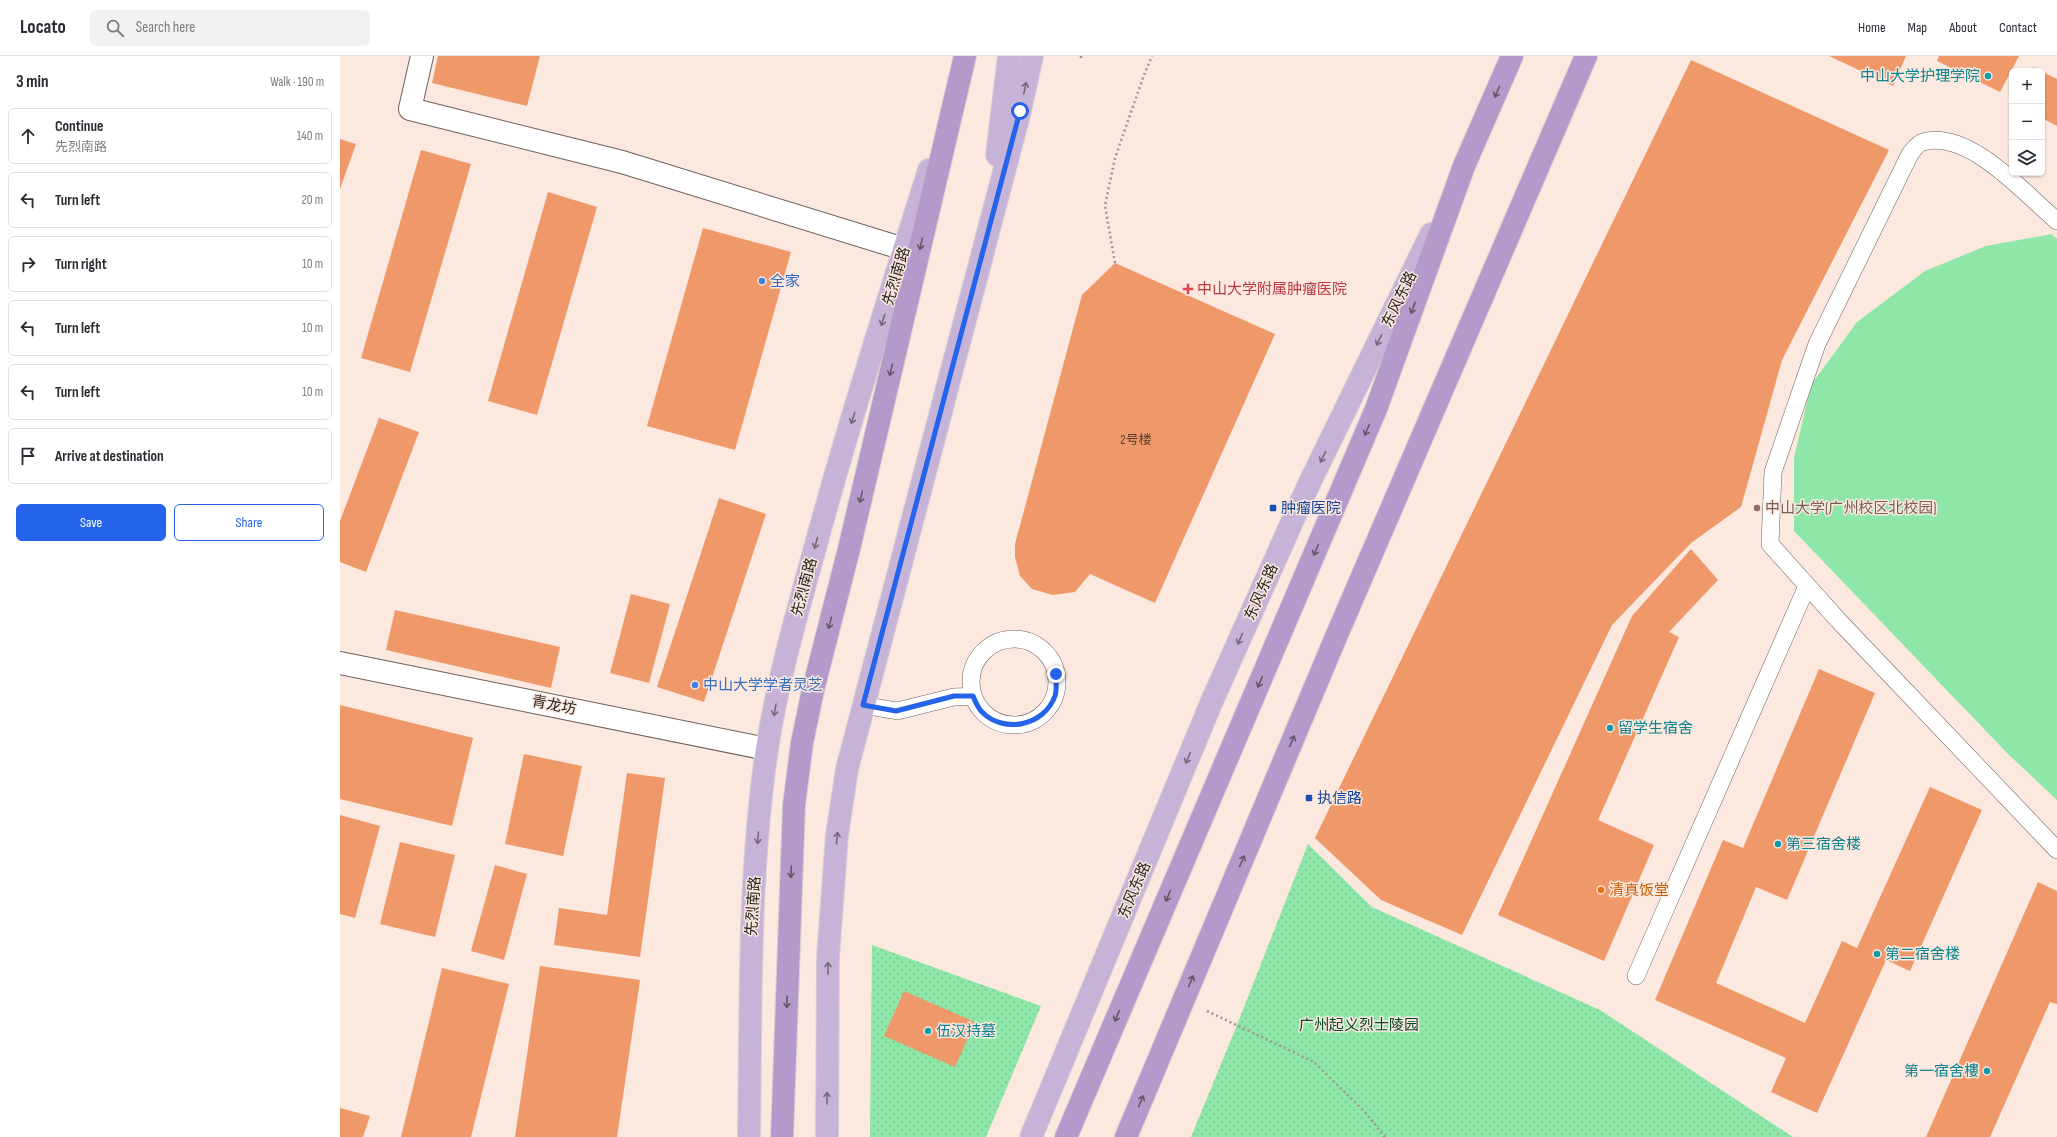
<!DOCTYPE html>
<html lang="en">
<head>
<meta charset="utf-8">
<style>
	:root { --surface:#fff; --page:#f2f2f3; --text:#2b2b33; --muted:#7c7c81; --line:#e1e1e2; --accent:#2563eb }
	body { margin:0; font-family:"Sofia Sans Condensed","Noto Sans SC",sans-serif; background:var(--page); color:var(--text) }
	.controls { position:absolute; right:12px; top:12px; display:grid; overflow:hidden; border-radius:6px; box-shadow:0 1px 3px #0004 }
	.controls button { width:36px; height:36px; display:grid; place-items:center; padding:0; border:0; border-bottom:1px solid var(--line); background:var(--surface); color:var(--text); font:20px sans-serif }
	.stop { position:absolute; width:12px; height:12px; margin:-9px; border:3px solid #2563eb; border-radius:50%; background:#fff }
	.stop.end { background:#2563eb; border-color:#fff; box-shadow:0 1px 4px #0008 }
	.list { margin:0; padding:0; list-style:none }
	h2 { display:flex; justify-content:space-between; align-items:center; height:52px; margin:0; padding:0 16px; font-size:17px }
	h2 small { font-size:13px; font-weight:400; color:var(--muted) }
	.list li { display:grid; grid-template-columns:26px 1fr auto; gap:12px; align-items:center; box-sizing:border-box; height:56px; margin:0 8px 8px; padding:0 8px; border:1px solid var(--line); border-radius:6px }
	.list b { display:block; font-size:15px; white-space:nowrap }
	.list p { margin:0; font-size:13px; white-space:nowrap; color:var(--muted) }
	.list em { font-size:13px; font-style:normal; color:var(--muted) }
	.actions { display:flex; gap:8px; padding:12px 16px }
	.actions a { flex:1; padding:9px 0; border:1px solid var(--accent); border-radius:6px; text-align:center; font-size:14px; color:var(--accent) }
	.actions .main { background:var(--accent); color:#fff }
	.icon { flex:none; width:22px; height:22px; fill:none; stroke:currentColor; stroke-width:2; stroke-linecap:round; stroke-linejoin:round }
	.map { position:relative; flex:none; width:1717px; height:1081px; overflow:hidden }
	header { display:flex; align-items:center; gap:24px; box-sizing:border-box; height:56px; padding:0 20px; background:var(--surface); border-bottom:1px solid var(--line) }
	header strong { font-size:19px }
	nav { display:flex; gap:22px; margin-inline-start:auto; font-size:14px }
	.search { width:280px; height:36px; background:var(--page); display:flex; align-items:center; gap:10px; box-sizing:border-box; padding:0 14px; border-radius:6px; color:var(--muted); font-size:15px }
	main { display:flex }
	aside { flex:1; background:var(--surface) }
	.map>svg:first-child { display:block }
	.grass { fill:#8ee7a9 }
	.park { fill:url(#park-dots) }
	.building { fill:#ef9869 }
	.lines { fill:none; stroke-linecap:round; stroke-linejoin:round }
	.service-casing { stroke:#706058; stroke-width:18 }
	.minor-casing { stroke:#706058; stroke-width:24 }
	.tertiary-casing { stroke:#706058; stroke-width:24 }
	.primary-casing { stroke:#d4d2d2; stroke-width:24 }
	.trunk-casing { stroke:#d4d2d2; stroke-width:24 }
	.path { stroke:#a3958e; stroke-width:2.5; stroke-dasharray:2 3; stroke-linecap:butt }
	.service { stroke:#fff; stroke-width:17 }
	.minor { stroke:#fff; stroke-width:22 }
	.tertiary { stroke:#fff; stroke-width:22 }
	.primary { stroke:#c7b3d7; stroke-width:22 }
	.trunk { stroke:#b49aca; stroke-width:22 }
	.oneway { stroke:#76697a }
	.oneway2 { stroke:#66566a }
	.route { stroke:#2563eb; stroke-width:5 }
	.culture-dot { fill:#0f9aa8; stroke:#fbe8de; stroke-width:1.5 }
	.shop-dot { fill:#3f7fe0; stroke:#fbe8de; stroke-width:1.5 }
	.health-dot { fill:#e0444e; stroke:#fbe8de; stroke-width:1.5 }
	.transit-dot { fill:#1a4fb4; stroke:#fbe8de; stroke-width:1.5 }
	.education-dot { fill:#8d6e63; stroke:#fbe8de; stroke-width:1.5 }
	.food-dot { fill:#e8710a; stroke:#fbe8de; stroke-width:1.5 }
	.labels { text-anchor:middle; stroke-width:3; stroke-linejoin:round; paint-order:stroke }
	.number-label { font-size:13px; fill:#583d2f }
	.culture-label { font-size:15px; fill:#0d838f; stroke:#fbe8de; text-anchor:start }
	.street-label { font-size:15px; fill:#261f1c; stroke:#fbe8de }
	.shop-label { font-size:15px; fill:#366cbe; stroke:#fbe8de; text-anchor:start }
	.health-label { font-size:15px; fill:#be3a42; stroke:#fbe8de; text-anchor:start }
	.transit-label { font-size:15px; fill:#164399; stroke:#fbe8de; text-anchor:start }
	.education-label { font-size:15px; fill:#785e54; stroke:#fbe8de; text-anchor:start }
	.food-label { font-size:15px; fill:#c56008; stroke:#fbe8de; text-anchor:start }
	.park-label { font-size:15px; fill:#014923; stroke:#fbe8de }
</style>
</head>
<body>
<header>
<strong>Locato</strong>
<div class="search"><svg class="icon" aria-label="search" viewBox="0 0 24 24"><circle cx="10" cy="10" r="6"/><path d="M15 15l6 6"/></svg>Search here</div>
<nav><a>Home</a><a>Map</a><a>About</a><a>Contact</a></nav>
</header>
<main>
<aside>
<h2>3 min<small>Walk · 190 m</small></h2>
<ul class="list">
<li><svg class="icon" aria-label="ahead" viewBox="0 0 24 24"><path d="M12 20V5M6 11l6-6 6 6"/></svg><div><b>Continue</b><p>先烈南路</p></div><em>140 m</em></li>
<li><svg class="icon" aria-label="left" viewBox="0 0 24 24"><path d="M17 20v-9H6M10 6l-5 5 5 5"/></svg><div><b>Turn left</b></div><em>20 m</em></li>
<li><svg class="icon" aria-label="right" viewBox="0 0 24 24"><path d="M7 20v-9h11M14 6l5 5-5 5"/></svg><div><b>Turn right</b></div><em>10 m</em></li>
<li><svg class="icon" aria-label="left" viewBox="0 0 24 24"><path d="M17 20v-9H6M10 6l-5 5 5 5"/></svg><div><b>Turn left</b></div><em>10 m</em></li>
<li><svg class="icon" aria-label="left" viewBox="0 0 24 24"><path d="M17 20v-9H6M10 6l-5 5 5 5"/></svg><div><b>Turn left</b></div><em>10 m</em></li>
<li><svg class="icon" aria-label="arrive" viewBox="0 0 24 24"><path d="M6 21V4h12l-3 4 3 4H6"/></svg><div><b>Arrive at destination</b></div></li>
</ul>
<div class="actions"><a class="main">Save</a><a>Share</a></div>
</aside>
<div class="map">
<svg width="1717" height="1081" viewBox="0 0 1717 1081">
	<defs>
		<pattern id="park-dots" width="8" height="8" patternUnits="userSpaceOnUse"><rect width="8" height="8" fill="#8ee7a9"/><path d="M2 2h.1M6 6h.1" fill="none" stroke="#7ac691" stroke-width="1.8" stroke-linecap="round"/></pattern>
	</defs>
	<rect width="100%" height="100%" fill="#fbe8de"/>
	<path class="grass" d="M1712,178L1717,183V744L1668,698L1454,475V402L1471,329L1517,266L1585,215L1646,190Z"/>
	<path class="park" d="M968,788L1032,851L1260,954L1453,1081H851L897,969Z
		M532,889L701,950L646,1081H530Z"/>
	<path class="building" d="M98,0H200L187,50L92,27Z
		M1489,0H1566L1553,30Z
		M1599,0H1679L1660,36L1597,5Z
		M1351,4L1549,94L1442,304L1401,451L1351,487L1272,569L1122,879L1041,844L975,782Z
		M1693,11L1717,23V70L1702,62V15H1691Z
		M0,83L16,88L0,133Z
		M81,94L131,108L70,316L21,302Z
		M208,136L257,151L197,359L148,345Z
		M363,172L451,196L395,394L307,370Z
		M775,207L935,278L815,547L750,518L735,536L713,539L692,533L680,520L675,501V488L742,239Z
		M39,362L79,376L26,516L0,506V465Z
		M379,442L426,458L364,646L317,631Z
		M1351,493L1378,524L1329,576L1339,581L1258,764L1314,789L1264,905L1158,859L1292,560Z
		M291,538L330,548L309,627L270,617Z
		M55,554L220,591L211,632L46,594Z
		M1479,613L1535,637L1447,844L1416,831L1376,927L1465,967L1502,885L1517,892L1590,731L1642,754L1570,915L1546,904L1477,1057L1431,1036L1446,1002L1315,944L1383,784L1403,792Z
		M0,649L133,682L112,770L0,743Z
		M184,698L242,710L223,800L165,788Z
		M287,717L325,722L300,901L214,889L219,852L267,859Z
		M0,759L40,770L15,862L0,858Z
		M60,786L115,799L95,881L40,868Z
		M155,809L187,818L164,904L131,895Z
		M1698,826L1717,835V948L1710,946L1650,1081H1586Z
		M200,910L300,924L277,1081H175Z
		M102,912L169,928L131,1081H61Z
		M564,935L635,966L615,1011L544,980Z
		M0,1052L30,1060L23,1081H0Z"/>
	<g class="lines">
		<defs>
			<path id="service" d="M1717,165C1685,138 1629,73 1583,86C1578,87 1573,94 1570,98L1477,288L1433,416L1430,488L1498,564L1717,794
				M631 626a43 43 0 1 1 86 0a43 43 0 1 1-86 0Z
				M523,649L557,655L614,641L633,640
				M1296,920L1467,530"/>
			<path id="minor" d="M82,0L70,53L282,106L564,193"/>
			<path id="tertiary" d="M0,607L427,693"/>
			<path id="primary" d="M657,99L669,0
				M409,1081C411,952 408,822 427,693C438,621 459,551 478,481C512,357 551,235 589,114
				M487,1081L488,901L497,779L507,713L680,55L692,0
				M691,1081L872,645L969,428L1091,178"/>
			<path id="trunk" d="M442,1081L454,749L462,687L473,634L509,493L625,0
				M726,1081L1036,353L1124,110L1172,0
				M786,1081L993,588L1246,0"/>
		</defs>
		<use href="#service" class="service-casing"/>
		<use href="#minor" class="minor-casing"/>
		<use href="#tertiary" class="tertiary-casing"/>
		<use href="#primary" class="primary-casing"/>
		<use href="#trunk" class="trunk-casing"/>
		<path class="path" d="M741,2V0
			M775,207L765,150L775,102L804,19L812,0
			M867,955L974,1006L1025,1056L1045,1081"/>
		<use href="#service" class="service"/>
		<use href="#minor" class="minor"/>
		<use href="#tertiary" class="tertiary"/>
		<use href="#primary" class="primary"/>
		<use href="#trunk" class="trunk"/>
	</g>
	<defs><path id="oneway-shaft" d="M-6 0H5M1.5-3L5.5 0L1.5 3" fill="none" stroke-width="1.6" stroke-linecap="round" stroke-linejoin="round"/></defs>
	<g class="oneway">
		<use href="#oneway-shaft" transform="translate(685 32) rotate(-78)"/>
		<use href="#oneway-shaft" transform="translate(543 264) rotate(107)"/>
		<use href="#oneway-shaft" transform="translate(1039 284) rotate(116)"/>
		<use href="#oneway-shaft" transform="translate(513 362) rotate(107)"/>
		<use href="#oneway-shaft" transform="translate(983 401) rotate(116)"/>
		<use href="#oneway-shaft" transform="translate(476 487) rotate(105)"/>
		<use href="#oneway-shaft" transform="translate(900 583) rotate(114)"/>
		<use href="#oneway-shaft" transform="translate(435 654) rotate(100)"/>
		<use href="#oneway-shaft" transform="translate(848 702) rotate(113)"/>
		<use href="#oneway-shaft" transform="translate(418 782) rotate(94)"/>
		<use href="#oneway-shaft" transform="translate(497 782) rotate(-85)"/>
		<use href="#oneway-shaft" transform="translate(488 912) rotate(-90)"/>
		<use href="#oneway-shaft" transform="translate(487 1042) rotate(-90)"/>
	</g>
	<g class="oneway2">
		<use href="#oneway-shaft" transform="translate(1157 36) rotate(114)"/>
		<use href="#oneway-shaft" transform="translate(581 188) rotate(103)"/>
		<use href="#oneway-shaft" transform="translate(1073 252) rotate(110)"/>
		<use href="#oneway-shaft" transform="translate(551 314) rotate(103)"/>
		<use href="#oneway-shaft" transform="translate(1027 374) rotate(113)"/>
		<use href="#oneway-shaft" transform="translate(521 441) rotate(103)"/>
		<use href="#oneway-shaft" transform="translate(976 494) rotate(113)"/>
		<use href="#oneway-shaft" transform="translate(490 567) rotate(104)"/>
		<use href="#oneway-shaft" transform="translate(920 626) rotate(113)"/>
		<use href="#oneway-shaft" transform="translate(952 685) rotate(-67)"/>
		<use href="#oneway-shaft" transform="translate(902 805) rotate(-67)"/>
		<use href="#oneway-shaft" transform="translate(451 816) rotate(92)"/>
		<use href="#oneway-shaft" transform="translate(828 840) rotate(113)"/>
		<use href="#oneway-shaft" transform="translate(851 925) rotate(-67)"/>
		<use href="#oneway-shaft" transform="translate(447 946) rotate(92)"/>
		<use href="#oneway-shaft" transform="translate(777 960) rotate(113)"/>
		<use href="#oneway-shaft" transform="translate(801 1045) rotate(-67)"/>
	</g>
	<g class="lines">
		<path class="route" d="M680,55L523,649L556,655L614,640H633C635,645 638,652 642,656C664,678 704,670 715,640C717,634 716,625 716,618"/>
	</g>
	<g class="culture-dot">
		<circle cx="1648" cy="20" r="4"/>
		<circle cx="1270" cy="672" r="4"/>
		<circle cx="1438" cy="788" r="4"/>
		<circle cx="1537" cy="898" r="4"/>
		<circle cx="588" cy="975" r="4"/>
		<circle cx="1647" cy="1015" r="4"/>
	</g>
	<g class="shop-dot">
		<circle cx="422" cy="225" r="4"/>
		<circle cx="355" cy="629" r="4"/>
	</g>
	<path class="health-dot" d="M846 227h4v4h4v4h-4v4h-4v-4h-4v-4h4z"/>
	<g class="transit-dot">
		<rect x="929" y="448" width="8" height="8" rx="2"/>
		<rect x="965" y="738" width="8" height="8" rx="2"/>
	</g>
	<circle class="education-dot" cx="1417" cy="452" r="4"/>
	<circle class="food-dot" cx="1261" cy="834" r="4"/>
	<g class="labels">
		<g class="number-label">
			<text x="796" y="388">2号楼</text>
		</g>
		<g class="culture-label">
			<text x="1640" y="25" text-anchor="end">中山大学护理学院</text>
			<text x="1278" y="677">留学生宿舍</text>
			<text x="1446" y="793">第三宿舍楼</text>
			<text x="1545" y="903">第二宿舍楼</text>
			<text x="596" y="980">伍汉持墓</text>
			<text x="1639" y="1020" text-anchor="end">第一宿舍樓</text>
		</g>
		<g class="street-label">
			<text transform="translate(556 220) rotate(-73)" y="5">先烈南路</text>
			<text transform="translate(1059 243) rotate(-64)" y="5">东风东路</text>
			<text transform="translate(464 531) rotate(-75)" y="5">先烈南路</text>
			<text transform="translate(921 536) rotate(-66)" y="5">东风东路</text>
			<text transform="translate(214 649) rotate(11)" y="5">青龙坊</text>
			<text transform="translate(794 834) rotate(-67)" y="5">东风东路</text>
			<text transform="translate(413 850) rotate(-86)" y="5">先烈南路</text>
		</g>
		<g class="shop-label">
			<text x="430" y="230">全家</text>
			<text x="363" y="634">中山大学学者灵芝</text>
		</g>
		<g class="health-label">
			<text x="857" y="238">中山大学附属肿瘤医院</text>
		</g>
		<g class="transit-label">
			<text x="941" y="457">肿瘤医院</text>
			<text x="977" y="747">执信路</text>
		</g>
		<g class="education-label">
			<text x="1425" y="457">中山大学(广州校区北校园)</text>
		</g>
		<g class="food-label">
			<text x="1269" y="839">清真饭堂</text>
		</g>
		<g class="park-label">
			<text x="1019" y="974">广州起义烈士陵园</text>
		</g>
	</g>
</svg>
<div class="controls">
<button>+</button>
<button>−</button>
<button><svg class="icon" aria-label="layers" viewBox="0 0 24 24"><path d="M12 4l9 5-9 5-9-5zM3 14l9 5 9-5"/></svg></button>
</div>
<div class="stop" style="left:680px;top:55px"></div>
<div class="stop end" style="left:716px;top:618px"></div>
</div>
</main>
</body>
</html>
